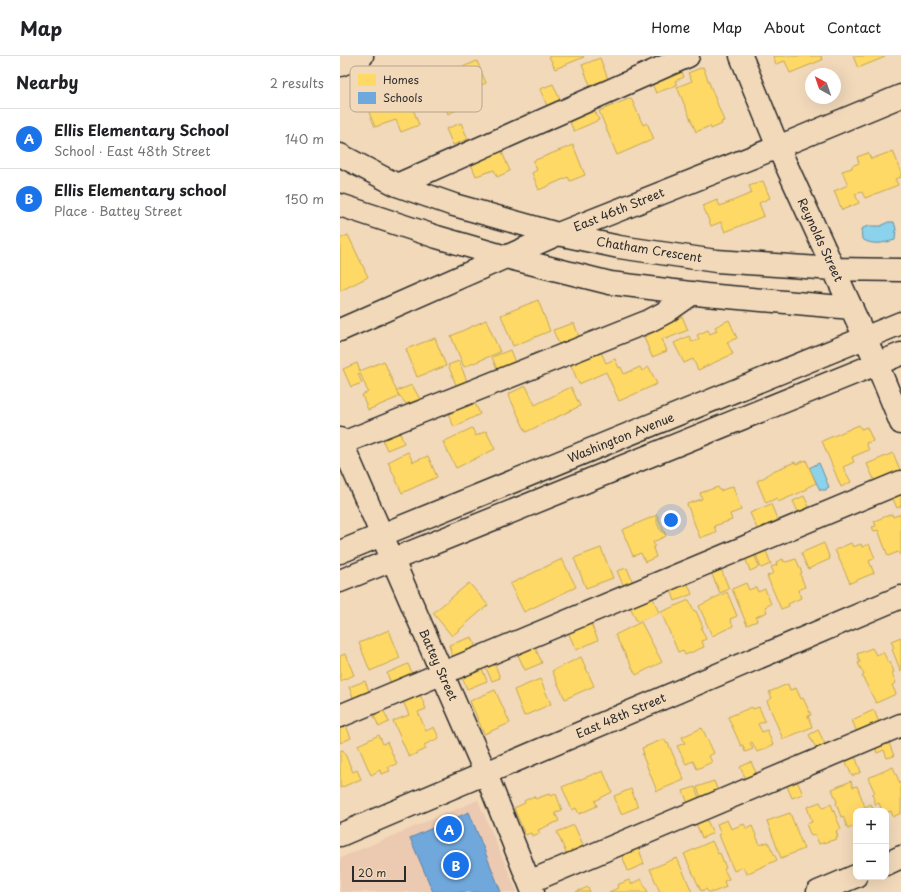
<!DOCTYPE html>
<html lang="en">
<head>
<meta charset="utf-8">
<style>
	:root { --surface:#fff; --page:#f6f6f6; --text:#202124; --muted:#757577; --line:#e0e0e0; --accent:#1a73e8 }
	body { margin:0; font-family:"Playpen Sans",sans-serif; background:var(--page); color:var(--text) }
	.controls { position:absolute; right:12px; bottom:12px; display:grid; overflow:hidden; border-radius:8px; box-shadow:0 4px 16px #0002 }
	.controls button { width:36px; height:36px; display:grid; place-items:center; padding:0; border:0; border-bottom:1px solid var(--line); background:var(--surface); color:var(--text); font:20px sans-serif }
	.compass { position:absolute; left:465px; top:12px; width:36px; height:36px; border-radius:50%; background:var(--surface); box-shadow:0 4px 16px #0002; rotate:320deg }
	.scale { position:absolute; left:12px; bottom:10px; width:54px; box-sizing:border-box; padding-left:4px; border:2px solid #2b2b2b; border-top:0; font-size:11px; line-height:14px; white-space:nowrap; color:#2b2b2b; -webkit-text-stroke:3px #f2d9ba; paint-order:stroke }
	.you { position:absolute; left:331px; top:464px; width:14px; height:14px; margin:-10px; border:3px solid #fff; border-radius:50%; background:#1a73e8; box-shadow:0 0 0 6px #1a73e833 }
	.badge { display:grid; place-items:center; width:26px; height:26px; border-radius:50%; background:var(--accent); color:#fff; font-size:13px; font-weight:700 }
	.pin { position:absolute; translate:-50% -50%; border:2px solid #fff; box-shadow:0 1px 4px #0006 }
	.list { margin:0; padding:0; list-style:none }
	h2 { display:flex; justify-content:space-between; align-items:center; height:52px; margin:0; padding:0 16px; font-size:17px }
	h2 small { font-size:13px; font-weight:400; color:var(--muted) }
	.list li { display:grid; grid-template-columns:26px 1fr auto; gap:12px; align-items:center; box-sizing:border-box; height:60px; padding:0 16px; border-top:1px solid var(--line) }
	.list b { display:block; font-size:15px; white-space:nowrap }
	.list p { margin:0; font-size:13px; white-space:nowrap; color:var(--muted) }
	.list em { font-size:13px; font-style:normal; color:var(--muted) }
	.map { position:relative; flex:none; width:561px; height:836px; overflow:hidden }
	header { display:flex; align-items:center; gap:24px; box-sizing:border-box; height:56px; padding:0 20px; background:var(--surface); border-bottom:1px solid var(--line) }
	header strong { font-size:19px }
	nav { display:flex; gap:22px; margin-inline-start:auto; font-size:14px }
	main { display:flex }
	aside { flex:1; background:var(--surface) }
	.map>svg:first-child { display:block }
	.built { fill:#ecc9b1 }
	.water { fill:#8bd2ed; stroke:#658f9f }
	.homes { fill:#ffd966; stroke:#bfa554 }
	.schools { fill:#6fa8dc; stroke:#5b82a7 }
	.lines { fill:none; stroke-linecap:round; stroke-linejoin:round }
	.minor-casing { stroke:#2b2b2b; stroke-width:25 }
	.minor { stroke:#f2d9ba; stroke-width:22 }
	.labels { text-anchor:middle; stroke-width:4; stroke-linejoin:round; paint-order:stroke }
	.street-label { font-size:12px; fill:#2b2b2b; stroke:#f2d9ba }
	.key { fill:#f2d9ba; stroke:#b6a58f; stroke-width:1 }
	.key-label { font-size:11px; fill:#2b2b2b }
</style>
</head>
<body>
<header>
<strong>Map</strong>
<nav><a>Home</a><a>Map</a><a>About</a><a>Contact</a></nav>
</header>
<main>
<aside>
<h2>Nearby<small>2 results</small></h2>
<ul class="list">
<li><span class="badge">A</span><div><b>Ellis Elementary School</b><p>School · East 48th Street</p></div><em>140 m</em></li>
<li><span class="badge">B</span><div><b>Ellis Elementary school</b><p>Place · Battey Street</p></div><em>150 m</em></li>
</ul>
</aside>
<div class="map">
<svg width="561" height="836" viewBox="0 0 561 836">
	<rect width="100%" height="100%" fill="#f2d9ba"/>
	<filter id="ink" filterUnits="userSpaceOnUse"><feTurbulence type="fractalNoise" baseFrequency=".025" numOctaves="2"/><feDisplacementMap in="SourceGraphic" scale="8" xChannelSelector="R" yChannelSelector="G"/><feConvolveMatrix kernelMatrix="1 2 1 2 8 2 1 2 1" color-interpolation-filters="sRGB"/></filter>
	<g filter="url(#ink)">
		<path class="built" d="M138,744L177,836H0V802Z"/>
		<path class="water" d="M548,166H554L556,173L555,184C543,187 533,190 522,183L521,173L528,170H541Z
			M479,407L489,431L487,432L486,434H480L469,412Z"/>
		<path class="homes" d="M209,0H243L244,1L215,13Z
			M433,0H482L481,1L482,4L450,17L445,5L436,8Z
			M513,0H544L545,1L518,12Z
			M260,2L268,23L250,29L242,9Z
			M137,5L146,27L136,31L138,33L128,37L132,47L108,58L94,23Z
			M339,9L344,21L335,25L337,29L316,37L309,21Z
			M363,11L384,65L381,66L382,68L371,73L370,70L356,76L337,31L352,25L348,17Z
			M213,28L220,44L207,50L200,33Z
			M66,34L79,69L61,76L56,64L35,71L28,54L35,51L34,47Z
			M291,42L303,69L307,67L314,83L277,99L259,55Z
			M252,49L259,64L234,75L227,60Z
			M121,67L128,83L113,89L106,73Z
			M159,89L170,115L157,121L154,114L136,120L128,101Z
			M233,89L245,119L230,125L228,121L199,134L192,117L197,114L193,105Z
			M553,95L561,115V121L555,123L558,129L525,142L522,136L515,138L519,147L502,154L494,135L508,129L502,115L512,112V110L519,107L517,101L528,97L531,103Z
			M423,125L430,142L419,147L424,160L385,176L381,166L371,170L363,150L377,144L380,150L412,137L409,130Z
			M8,179L28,221L0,235V183Z
			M198,244L210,275L173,290L161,259Z
			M340,256L348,274L326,283L325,281L322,283L327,295L312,301L304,281L316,275L314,270Z
			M146,264L160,296L124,311L111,280Z
			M389,264L397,282L387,286L393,298L358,314L353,303L344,307L334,287L349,280L352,286L359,283L357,279L368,274L370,278L377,275L375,271Z
			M234,267L239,281L219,288L213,274Z
			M95,282L106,310L77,321L66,293Z
			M170,294L176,309L158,316L152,301Z
			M260,294L266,307L275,303L279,312L281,311L284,318L300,311L302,315L309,311L317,328L279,345L266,316L239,328L230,307Z
			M44,305L59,341L28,354L22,339L28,336L20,317L18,318L22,327L11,331L3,313L17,307L20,315Z
			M119,305L128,328L117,331L108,309Z
			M72,329L80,343L66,348L56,335Z
			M186,330L195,349L231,331L240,350L186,376L168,338Z
			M133,343L140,358L114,371L107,355Z
			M519,369L521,373L527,371L533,385L526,387L529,394L512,401L514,406L503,411L511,426L501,431L482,385Z
			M57,371L64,387L47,394L40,378Z
			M132,372L136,380L146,375L155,393L116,412L103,386Z
			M68,396L73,406L88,400L97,421L62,437L48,406Z
			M553,397L561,416L536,428L527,408Z
			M466,404L476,427L466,432V434L438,446L437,442L426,447L417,425L427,420V419L433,415L455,406L456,408Z
			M393,430L401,454L390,458L392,464L374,470L376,476L360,482L347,448L362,443L360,437L378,431L380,435Z
			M561,431V450L557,452L550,436Z
			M464,440L471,455L460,460L453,445Z
			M431,448L439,468L419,477L410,457Z
			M552,458L553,461L561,458V498L560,499L558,496L548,500L538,474L534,475L532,471L536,470L534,465Z
			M317,459L326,480L313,486L315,490L313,492L316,501L305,506L301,497L293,500L282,474Z
			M484,487L490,503L468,513L461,497Z
			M511,487L513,491L521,488L522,491L529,488L535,502L529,505L534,517L510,527L495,494Z
			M261,492L273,522L246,532L234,502Z
			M425,492L431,508L421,512L415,496Z
			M414,498L419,511L410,515L405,501Z
			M222,503L236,531L184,556L170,528Z
			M443,503L444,506L445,505L446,506L456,503L462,517L460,518L465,531L458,534L461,542L448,548L449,550L441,553L427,520L434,517L431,511L437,509L436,506Z
			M379,508L389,533L380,537L369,512Z
			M287,512L294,529L285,533L277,515Z
			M345,521L352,538L335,545L329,528Z
			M129,527L148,549L112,580L93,557Z
			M406,527L409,534L416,531L418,536L425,533L431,548L425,551L427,556L416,561L417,565L407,569L392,533Z
			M387,536L397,560L390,563L393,570L372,580L359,550Z
			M311,537L319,557L297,566L288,546Z
			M349,544L354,555H356L363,571L361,572L366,583L362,585L364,591L345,599L343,594L338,596L321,556Z
			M249,563L258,584L236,594L227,574Z
			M301,566L322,606L296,619L275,579Z
			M49,574L60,602L30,615L19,587Z
			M132,581L138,598L114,606L109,589Z
			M561,581V616L552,593L554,592L551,585Z
			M193,587L202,607L185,614L176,595Z
			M532,592L536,599L543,596L548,606H550L554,616L552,617L556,627L552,629L556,638L536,647L522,620L524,619L518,607L520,606L517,598Z
			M5,598L14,619L0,625V600Z
			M241,601L254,630L225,643L212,615Z
			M154,606L160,622L152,625L145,610Z
			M68,608L74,622L52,631L47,617Z
			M140,608L147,625L127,633L120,617Z
			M200,623L211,648L184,660L174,634Z
			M25,625L31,640L15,646L9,631Z
			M448,628L450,634L456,632L461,643L463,642L471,659L468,660L472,671L443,683L427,645L432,642L429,636Z
			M155,634L170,667L144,678L130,645Z
			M79,636L86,653L78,656L86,675L94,671L99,682L84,689L86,693L69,701L53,665L69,659L62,643Z
			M42,651L49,666L39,671L32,655Z
			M412,651L413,653L419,651L425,665L418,668L422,676L427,674L433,689L417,696L412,686L410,687L413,693L405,696L403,689L401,690L388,661Z
			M534,654L540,669L518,679L512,664Z
			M5,667L11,682L0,687V669Z
			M362,672L374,697L369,700L372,706L357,713L353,705L346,708L337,690L345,687L342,681Z
			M478,674L486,690L477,694L469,679Z
			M39,679L43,688L47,686L57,708L48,711L50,715L41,718L40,714L31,719L18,689Z
			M547,682L554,700L547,702L544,694L537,697L534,687Z
			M324,683L327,688L328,687L344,724L317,735L302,698H304L302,692Z
			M3,694L13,716L17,714L21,723L0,732V695Z
			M515,700L521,716L512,720L505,704Z
			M411,706L418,721L407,725L400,711Z
			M553,711L561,730V757L553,761L551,755L546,757V755H542L539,747L536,749L532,738L535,737L528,722Z
			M263,715L272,736L255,745L257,750L239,758L236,752L232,754L222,731L256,717V718Z
			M374,725L379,738L362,745L357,731Z
			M457,725L463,738L452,742L447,730Z
			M511,725L513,731L517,730L525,751L531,748L534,755H516V769L508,773L503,760L501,761L496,747L497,746L492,733Z
			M355,731L360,745L349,750L343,735Z
			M291,733L298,751L281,758L274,740Z
			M209,738L210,740L216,738L222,754L215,757L219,765L198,774L200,777L192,780L191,777L185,779L174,752L185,747L184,745L194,740L195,743Z
			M480,746L483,752L491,748L501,773L496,775L498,781H496L497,783L479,788L475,778L471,780L466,768L472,766L467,751Z
			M450,757L464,793L441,802L427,765Z
			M365,760L373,777L362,782L355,765Z
			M387,764L391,773L404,768L407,773L412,770L420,789L428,786L437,804L406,818L403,811L394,815L379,779L381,778L377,768Z
			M234,769L244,791L229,804L217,776Z
			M372,785L378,798L380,797L386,812L384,813L389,823L384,825L386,831L374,836H368L366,833L361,835L344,798Z
			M298,790L304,808L288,815L281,797Z
			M337,802L352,836H320L310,813Z
			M301,823L308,836H269L278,832L277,829L289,824L291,828Z
			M248,831L250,836H236Z"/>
		<path class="schools" d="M129,756L161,836H93L70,782Z"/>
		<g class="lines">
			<defs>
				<path id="minor" d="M401,0L438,91L537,308L561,367
					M0,9L22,0
					M0,99L57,129L114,149L218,178L279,191L376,205L494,213L561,214
					M57,129L348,0
					M0,149L97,181L166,201L270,227L366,239L512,252
					M0,274L218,178L438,91L561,40
					M0,383L146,718L193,836
					M0,388L309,265L326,256L353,237
					M0,496L561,267
					M0,525L561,298
					M0,660L561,426
					M0,779L561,541
					M546,808L561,801
					M189,826L561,669
					M478,836L516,820"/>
			</defs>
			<use href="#minor" class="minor-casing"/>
			<use href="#minor" class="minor"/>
		</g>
	</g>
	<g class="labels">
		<g class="street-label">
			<text transform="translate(279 154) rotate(-22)" y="4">East 46th Street</text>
			<text transform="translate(480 184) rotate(65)" y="4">Reynolds Street</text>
			<text transform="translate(309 194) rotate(9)" y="4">Chatham Crescent</text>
			<text transform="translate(281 382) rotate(-22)" y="4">Washington Avenue</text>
			<text transform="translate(98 609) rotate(66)" y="4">Battey Street</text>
			<text transform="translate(281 660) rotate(-23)" y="4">East 48th Street</text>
		</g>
	</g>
	<rect x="10" y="10" width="132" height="46" rx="6" class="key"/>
	<rect x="18" y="18" width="18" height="12" fill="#ffd966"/>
	<rect x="18" y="36" width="18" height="12" fill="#6fa8dc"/>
	<g class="key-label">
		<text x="43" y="28">Homes</text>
		<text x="43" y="46">Schools</text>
	</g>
</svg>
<div class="controls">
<button>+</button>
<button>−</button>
</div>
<svg class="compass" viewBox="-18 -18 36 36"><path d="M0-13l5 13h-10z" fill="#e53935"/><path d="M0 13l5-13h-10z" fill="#757577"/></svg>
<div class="scale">20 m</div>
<div class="you"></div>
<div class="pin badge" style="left:109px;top:773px">A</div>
<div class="pin badge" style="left:116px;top:809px">B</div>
</div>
</main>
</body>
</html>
